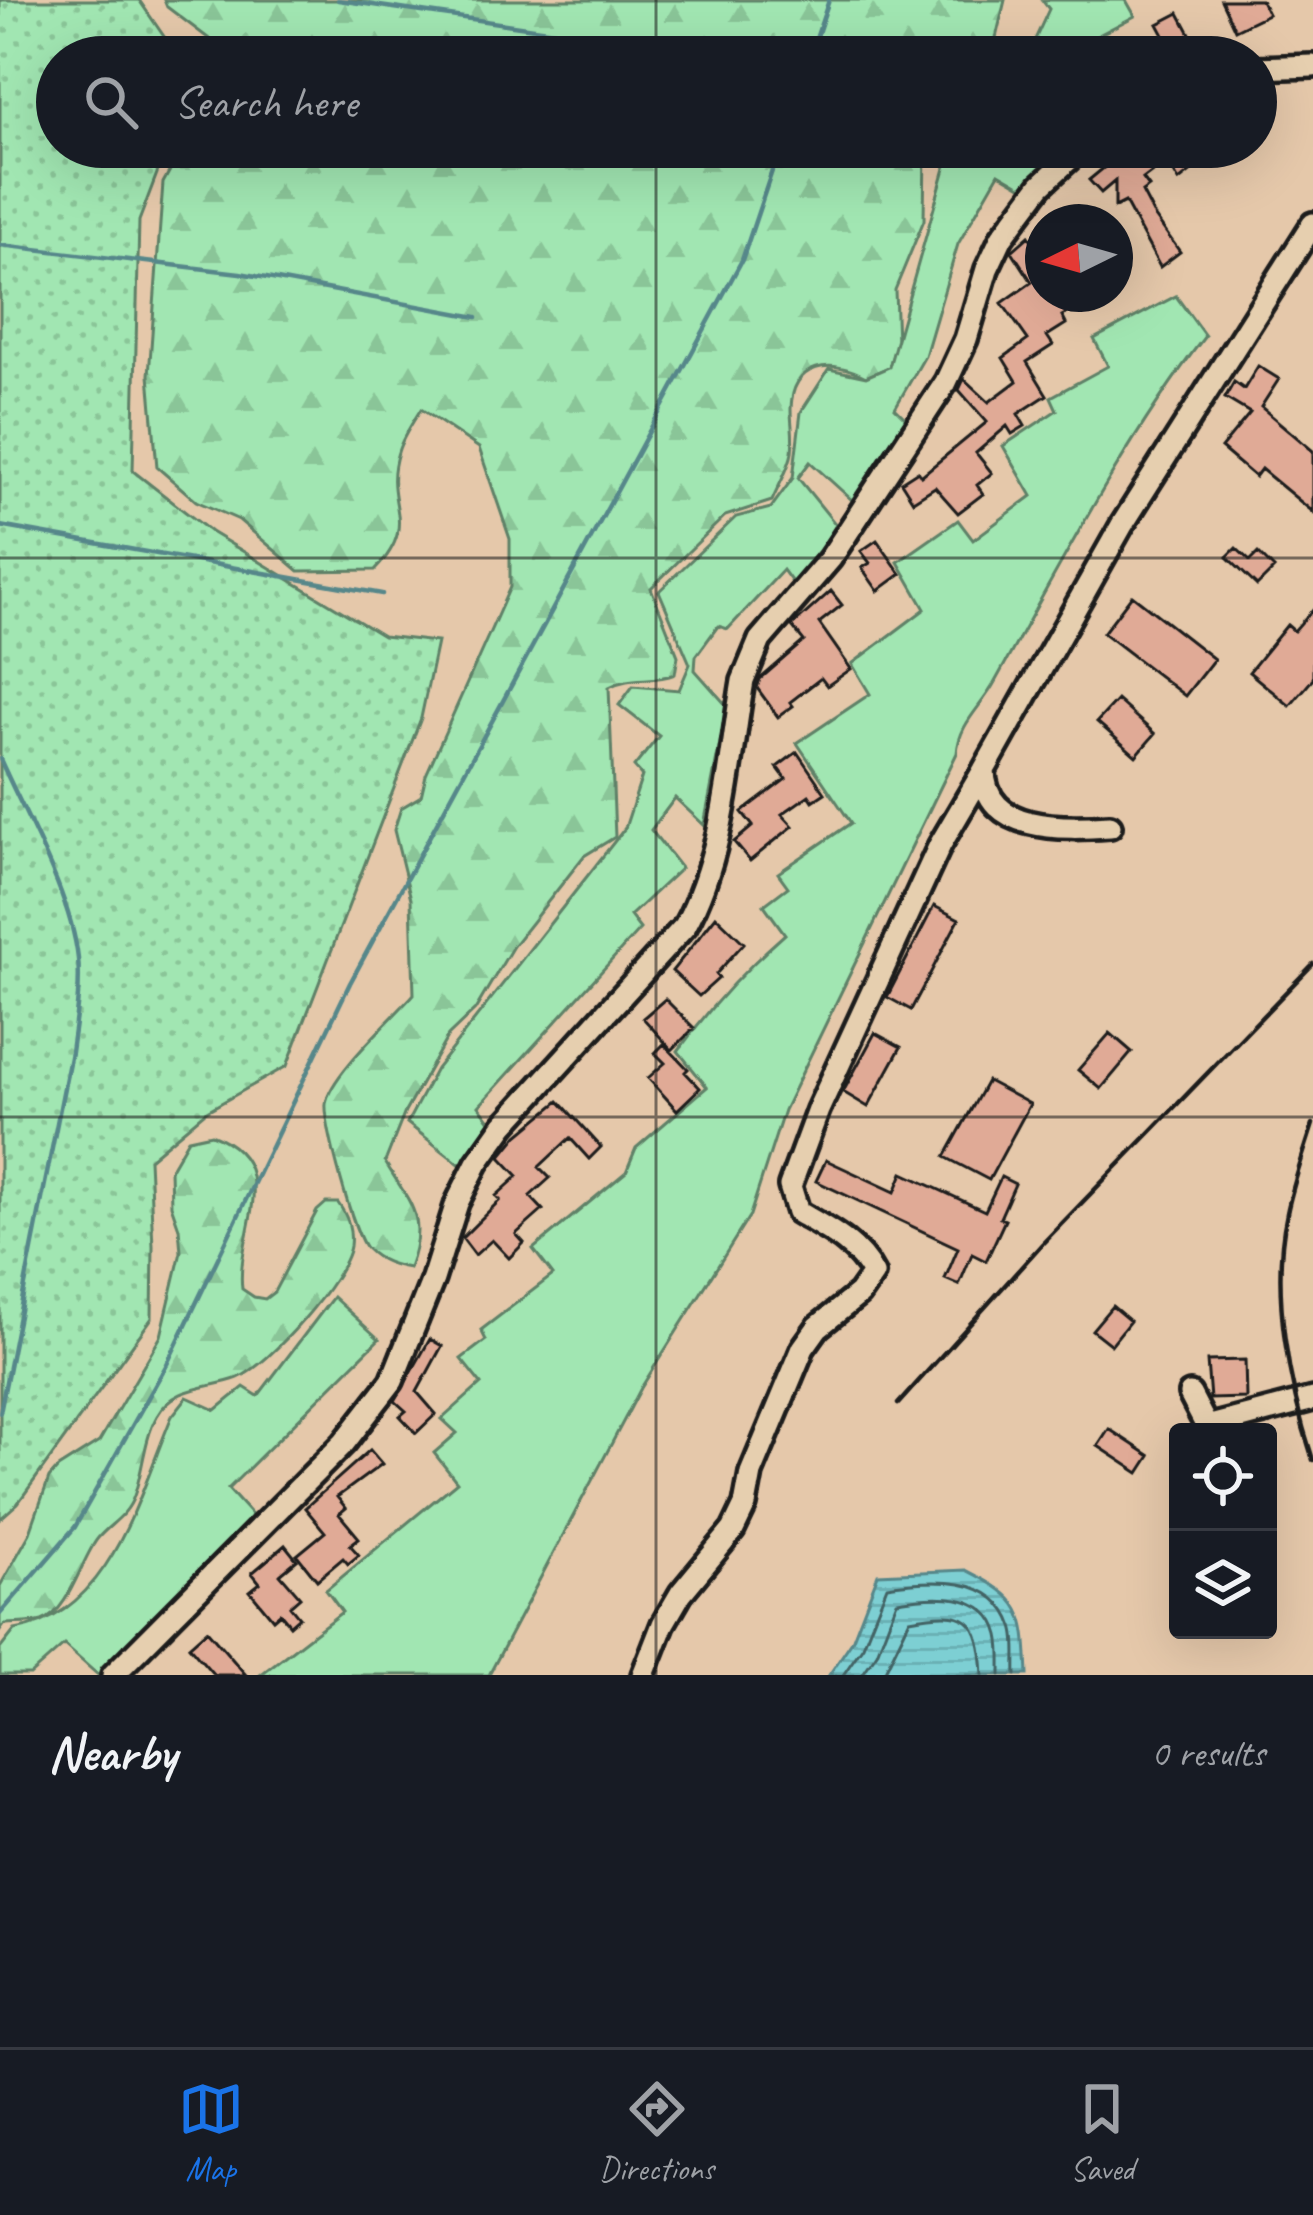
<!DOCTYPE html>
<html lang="en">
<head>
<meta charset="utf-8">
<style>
	:root { --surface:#171b24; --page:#20242c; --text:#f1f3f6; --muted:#9ea1a6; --line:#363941; --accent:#1a73e8 }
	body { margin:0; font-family:Caveat,sans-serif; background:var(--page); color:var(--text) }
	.controls { position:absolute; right:36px; bottom:36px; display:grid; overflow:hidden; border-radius:12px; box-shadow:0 12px 48px #0002 }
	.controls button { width:108px; height:108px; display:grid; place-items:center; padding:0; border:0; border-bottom:3px solid var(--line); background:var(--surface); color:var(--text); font:60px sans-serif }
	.compass { position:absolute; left:1025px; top:204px; width:108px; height:108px; border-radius:50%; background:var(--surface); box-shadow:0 12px 48px #0002; rotate:265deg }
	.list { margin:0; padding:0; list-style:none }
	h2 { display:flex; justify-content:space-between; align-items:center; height:156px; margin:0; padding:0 48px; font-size:51px }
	h2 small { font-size:39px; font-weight:400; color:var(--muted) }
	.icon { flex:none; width:66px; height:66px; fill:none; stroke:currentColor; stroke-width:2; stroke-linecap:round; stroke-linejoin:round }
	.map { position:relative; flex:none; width:1313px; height:1675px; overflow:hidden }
	.search { position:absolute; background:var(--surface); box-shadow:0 12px 48px #0002; left:36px; right:36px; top:36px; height:132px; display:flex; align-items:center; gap:30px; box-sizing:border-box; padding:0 42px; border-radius:66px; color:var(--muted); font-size:45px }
	.sheet { height:372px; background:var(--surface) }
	nav { display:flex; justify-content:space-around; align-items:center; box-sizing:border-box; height:168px; border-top:3px solid var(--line); background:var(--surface); font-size:33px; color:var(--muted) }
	nav a { display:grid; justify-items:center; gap:6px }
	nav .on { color:var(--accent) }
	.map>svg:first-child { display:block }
	.grass { fill:url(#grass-dots); stroke:#5e8167; stroke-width:3 }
	.forest { fill:url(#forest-firs); stroke:#5e8167; stroke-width:3 }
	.garden { fill:#a1e6b2; stroke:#5e8167; stroke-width:3 }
	.water { fill:url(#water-rules); stroke:#56878a; stroke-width:3 }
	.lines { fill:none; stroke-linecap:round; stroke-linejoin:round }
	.shore { stroke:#436465; stroke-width:3 }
	.stream { stroke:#56878a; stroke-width:4.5 }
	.building { fill:#e0aa96; stroke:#1c1c1c; stroke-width:3 }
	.minor-casing { stroke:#1c1c1c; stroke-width:30 }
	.minor { stroke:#e6cfaf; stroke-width:21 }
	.rail { stroke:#1c1c1c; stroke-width:4.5 }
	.grid { fill:none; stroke:#1c1c1c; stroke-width:3; stroke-opacity:0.55 }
</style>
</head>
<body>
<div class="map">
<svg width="1313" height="1675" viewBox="0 0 1313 1675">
	<defs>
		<pattern id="grass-dots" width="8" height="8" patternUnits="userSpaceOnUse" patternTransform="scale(3)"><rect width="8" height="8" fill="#a1e6b2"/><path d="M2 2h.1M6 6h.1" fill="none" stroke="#8ac598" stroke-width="1.8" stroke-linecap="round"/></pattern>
		<pattern id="forest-firs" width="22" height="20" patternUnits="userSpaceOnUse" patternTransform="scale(3)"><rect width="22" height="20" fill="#a1e6b2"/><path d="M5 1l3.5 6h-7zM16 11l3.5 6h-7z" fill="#8ac598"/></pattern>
		<pattern id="water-rules" width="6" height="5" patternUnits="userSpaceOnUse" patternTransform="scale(3)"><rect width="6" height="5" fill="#7dcfd3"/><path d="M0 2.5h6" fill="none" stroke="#6bb1b5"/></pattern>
	</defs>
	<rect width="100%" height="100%" fill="#e5c8aa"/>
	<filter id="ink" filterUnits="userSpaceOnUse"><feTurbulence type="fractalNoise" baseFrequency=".00833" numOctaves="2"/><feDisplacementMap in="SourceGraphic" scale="24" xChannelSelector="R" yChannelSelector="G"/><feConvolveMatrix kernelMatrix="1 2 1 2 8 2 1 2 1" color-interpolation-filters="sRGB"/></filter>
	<g filter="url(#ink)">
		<path class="grass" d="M0,0H139L178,57H57V147H167L139,221L133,471L211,532L383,636L437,642L421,718L287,1066L205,1112L149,1159L153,1246L152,1318L18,1503L0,1519Z"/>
		<path class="forest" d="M164,0H1005L996,38L977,57H233L167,7Z
			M199,147H925L924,220L895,290L897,342L889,367L866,377C832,358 792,362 791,409C791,425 795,442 791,457C787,472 778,487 772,501L725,516L651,588L678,656L675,674C652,683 631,675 609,687L615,837L584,856L513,946L475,1010L448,1036L405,1112L385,1162C411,1205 428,1217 409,1268C392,1265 379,1261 367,1249C354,1236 324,1125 326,1104C328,1077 394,1017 414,994L411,899L394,830L401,808L421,796L426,775L510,587V539L479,448L421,409C413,422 402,438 398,452C381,505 422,521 375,570L299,571L239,520L196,501L157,467L149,375L163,183L174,163Z
			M211,1134C288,1164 235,1233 242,1289L254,1297L265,1299L274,1292L317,1211L326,1203H338C348,1217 352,1229 350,1246C345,1279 269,1365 238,1378C210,1389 174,1385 157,1416C144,1439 143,1471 134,1496C127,1516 111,1523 98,1538C82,1557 69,1612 42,1621C31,1624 16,1623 5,1624L0,1631V1586L29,1535L49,1478L58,1468L99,1442L161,1336L181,1252L179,1228L171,1205L170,1170L188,1139Z"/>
		<path class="garden" d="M1042,0H1126L1135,16L1074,48L1078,57H1027L1049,9Z
			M951,147H1063L1065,150L1023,187L999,173L958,244L925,356L895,408L906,419L852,500L810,462L798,478L837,526L794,585L783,570L728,629L718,626L696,656L695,670L727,706L704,825L675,798L651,830L681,868L630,916L640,929L479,1106L491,1122L462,1166L407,1123L436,1069L625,828L642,776L634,767L659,736L619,705L633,686L679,690L690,664L659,591L736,517L771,508L793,478L801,412L829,369L866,377L889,367Z
			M1176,296L1205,336C1125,440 1059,567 995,682C981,708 959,723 957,753L784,1110L750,1215L641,1388L489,1675H260L342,1612L326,1590L457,1482L434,1453L457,1433L442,1419L481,1384L461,1359L486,1340L481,1330L553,1275L533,1249L626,1172L636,1148L707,1087L678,1051C709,1008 745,969 785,934L764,905L788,887L778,873L851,823L797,743L870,694L852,664L925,609L898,562L958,520L973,540L1032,496L1003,446L1057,410L1051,397L1108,366L1094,339Z
			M333,1297L379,1339L228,1489L257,1521L98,1675L64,1645L30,1675H0V1649L15,1630C111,1614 139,1494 172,1416L187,1397L216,1410L244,1387L258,1396Z"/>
		<path class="water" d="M966,1570C1025,1600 1025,1611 1028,1675H829L852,1641L878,1574Z"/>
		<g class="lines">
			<path class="shore" d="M843,1675L863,1646L887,1586C931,1580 995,1573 1013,1627C1018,1640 1015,1660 1016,1675
				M862,1675L877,1653L897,1601C932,1595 988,1590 999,1635C1002,1647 1001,1662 1001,1675
				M883,1675L910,1619C968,1608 980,1617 983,1675"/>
			<path class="stream" d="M338,0L722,55
				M810,57L829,0
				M0,245L240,273L477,317
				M0,526L382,594
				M0,759C26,818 71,894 78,959C81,990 75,1021 71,1052L0,1412
				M0,1614L75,1527L167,1364L350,983L742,260L780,147"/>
		</g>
		<path class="building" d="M1221,0H1261L1268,14L1235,30Z
			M1179,13L1194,41L1173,52L1158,24Z
			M1129,147H1222L1179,181L1167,161L1143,179L1149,187L1142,192L1155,217L1180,252L1160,267L1125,202L1115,207V181L1101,193L1089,180Z
			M1029,236L1043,258V294H1064L1067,299L1076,294H1104L1062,316L1066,324L1047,336L1053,345L1027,362L1047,395L1018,414L1025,426L1012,434L1007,426L976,453L992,473L977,485L983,494L958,513L935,487L913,501L901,482L918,471L921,476L987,422L959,390L964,379L989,402L1017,381L1003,358L1028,340L1002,303L1032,282L1012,251Z
			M1258,366L1279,379L1261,407L1313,451V512L1261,469L1255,477L1221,448L1250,413L1225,398L1234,382L1244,389Z
			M877,540L901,574L878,591L862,568L870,563L861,551Z
			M1236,548L1250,561L1258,553L1274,569L1257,586L1227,557Z
			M831,591L842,605L819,623L851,669L827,686L821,678L790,702L793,706L778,717L757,688L760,679L804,641L792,626Z
			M1132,595L1214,659L1185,696L1103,633Z
			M1313,609V679L1290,706L1249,672L1287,625L1294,631Z
			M1117,700L1155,734L1136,756L1097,722Z
			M797,752L825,793L813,801L809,795L782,814L793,826L750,861L734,842L753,826L742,812L786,779L777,767Z
			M934,906L959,919L911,1010L887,997Z
			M716,916L744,943L716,974L719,978L699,996L672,971Z
			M665,999L694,1028L672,1050L643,1018Z
			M875,1033L901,1047L868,1107L843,1092Z
			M1110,1033L1132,1052L1101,1089L1078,1070Z
			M664,1044L688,1069L685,1072L700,1088L677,1110L648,1078L665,1063L655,1053Z
			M987,1081L1030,1104L989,1180L945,1157Z
			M559,1101L601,1147L589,1159L570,1138L539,1167L550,1178L530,1196L543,1210L516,1234L524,1243L509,1258L492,1240L475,1255L462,1238L500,1200L496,1196L518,1176L500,1157L518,1135Z
			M826,1160L895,1192L903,1173L985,1211L1001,1177L1015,1184L1000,1218L1005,1220L986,1261L972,1254L959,1285L945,1279L958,1248L816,1181Z
			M1112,1306L1130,1321L1111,1345L1092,1330Z
			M430,1339L442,1346L417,1392L436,1414L416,1433L400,1416L406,1411L395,1401Z
			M1245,1360L1246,1398L1210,1399L1207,1361Z
			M1109,1429L1150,1456L1139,1473L1098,1446Z
			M370,1450L382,1464L337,1497L346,1508L339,1514L359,1538L350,1545L359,1555L348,1564L343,1558L317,1580L297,1555L325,1532L305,1508Z
			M285,1545L297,1560L280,1574L300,1597L290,1606L299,1617L290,1625L280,1613L273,1619L250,1591L260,1583L252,1573Z
			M207,1630L246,1675H214L189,1646Z"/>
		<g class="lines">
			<defs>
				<path id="minor" d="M1256,68L1313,66
					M1110,826C1065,829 984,833 984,770L1122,525L1313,224
					M1190,1394L1207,1427L1313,1399
					M113,1675L344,1443L392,1381L433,1279L457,1203L477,1163L504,1125L685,926C725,853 729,763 743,681L760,640L830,559L946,382L966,339L987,269L1002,237L1041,185L1082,147
					M643,1675L663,1624L681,1593L733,1530L745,1505L751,1473L803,1348L818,1327L859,1294L873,1274C857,1243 827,1229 798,1212L790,1186L818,1110L940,845L984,770"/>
			</defs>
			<use href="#minor" class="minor-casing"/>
			<use href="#minor" class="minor"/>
			<path class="rail" d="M1313,1124C1304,1153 1293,1183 1287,1213C1270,1290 1289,1387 1313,1460
				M898,1404L1042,1244L1313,964"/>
		</g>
	</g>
	<path class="grid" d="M656,0V57M656,147V1675M0,558H1313M0,1117H1313"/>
</svg>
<div class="controls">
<button><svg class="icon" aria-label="locate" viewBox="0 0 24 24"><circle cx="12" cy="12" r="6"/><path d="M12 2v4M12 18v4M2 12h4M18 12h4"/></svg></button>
<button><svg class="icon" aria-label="layers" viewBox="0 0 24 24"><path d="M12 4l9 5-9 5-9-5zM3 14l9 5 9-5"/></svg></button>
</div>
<svg class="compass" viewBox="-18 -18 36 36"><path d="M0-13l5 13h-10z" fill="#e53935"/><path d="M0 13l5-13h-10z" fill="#9ea1a6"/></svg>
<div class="search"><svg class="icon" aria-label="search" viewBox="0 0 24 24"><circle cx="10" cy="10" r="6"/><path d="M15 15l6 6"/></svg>Search here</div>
</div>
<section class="sheet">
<h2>Nearby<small>0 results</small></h2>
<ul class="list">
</ul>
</section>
<nav>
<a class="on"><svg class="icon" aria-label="map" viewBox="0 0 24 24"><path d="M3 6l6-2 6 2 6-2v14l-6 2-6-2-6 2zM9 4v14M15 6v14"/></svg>Map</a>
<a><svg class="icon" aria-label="directions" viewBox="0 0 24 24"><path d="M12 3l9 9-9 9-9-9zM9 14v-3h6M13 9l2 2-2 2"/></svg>Directions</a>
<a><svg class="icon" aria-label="saved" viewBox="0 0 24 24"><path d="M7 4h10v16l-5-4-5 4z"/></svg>Saved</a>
</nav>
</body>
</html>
